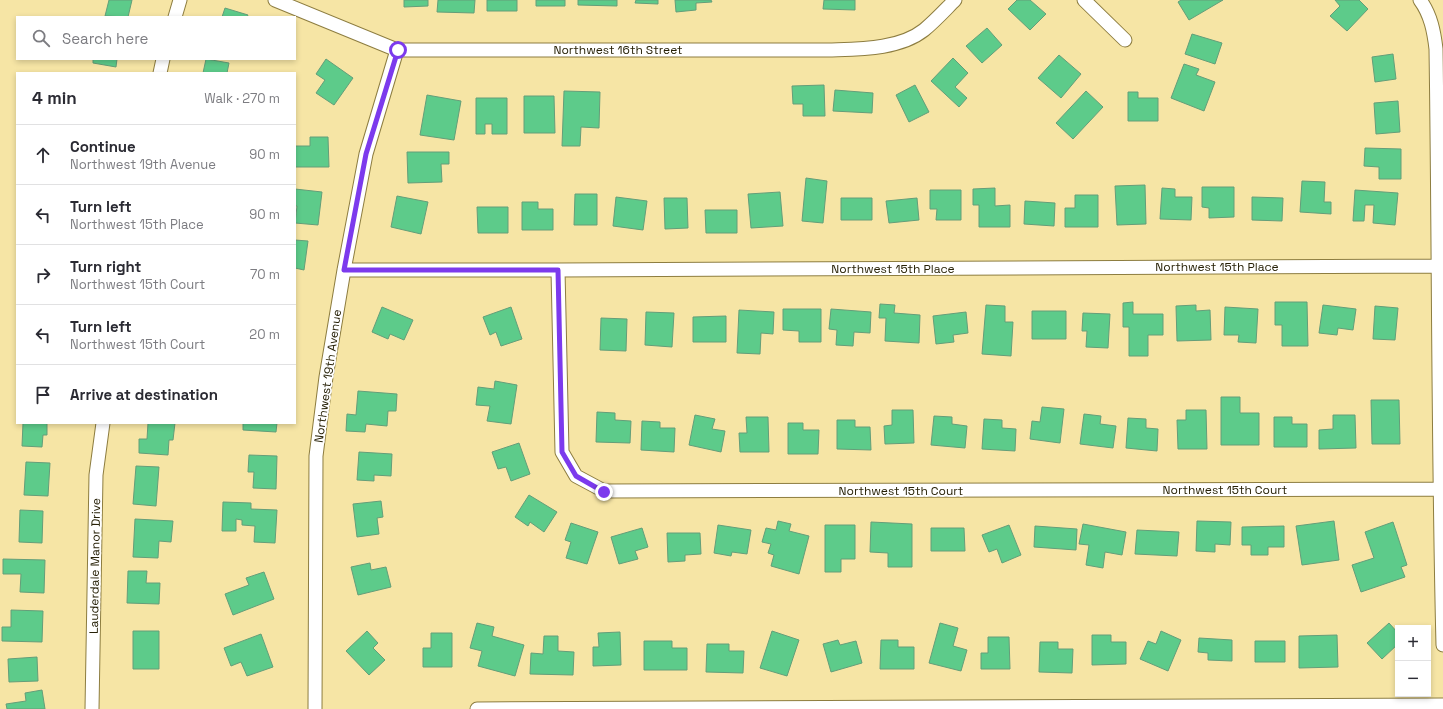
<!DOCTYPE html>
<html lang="en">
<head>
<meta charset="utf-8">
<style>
	:root { --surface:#fff; --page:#f7f7f7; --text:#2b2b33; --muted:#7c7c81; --line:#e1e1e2 }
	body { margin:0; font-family:"Space Grotesk",sans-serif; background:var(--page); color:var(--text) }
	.controls { position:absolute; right:12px; bottom:12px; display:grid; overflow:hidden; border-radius:0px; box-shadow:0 2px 6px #0003 }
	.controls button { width:36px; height:36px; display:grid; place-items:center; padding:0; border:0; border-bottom:1px solid var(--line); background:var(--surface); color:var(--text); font:20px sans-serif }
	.stop { position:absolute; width:12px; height:12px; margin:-9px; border:3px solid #7c3aed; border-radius:50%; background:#fff }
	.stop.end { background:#7c3aed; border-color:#fff; box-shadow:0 1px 4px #0008 }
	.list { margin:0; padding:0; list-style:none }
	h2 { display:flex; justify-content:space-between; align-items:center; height:52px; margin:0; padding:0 16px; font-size:17px }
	h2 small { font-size:13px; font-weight:400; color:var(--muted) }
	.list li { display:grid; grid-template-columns:26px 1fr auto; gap:12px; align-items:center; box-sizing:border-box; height:60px; padding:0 16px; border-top:1px solid var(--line) }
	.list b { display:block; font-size:15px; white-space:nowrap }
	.list p { margin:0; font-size:13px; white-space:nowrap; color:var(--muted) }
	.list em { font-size:13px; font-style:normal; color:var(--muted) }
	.icon { flex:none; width:22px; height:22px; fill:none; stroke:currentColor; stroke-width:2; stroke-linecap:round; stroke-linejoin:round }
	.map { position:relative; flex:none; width:1443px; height:709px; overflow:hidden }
	.search { position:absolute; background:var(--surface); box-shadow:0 2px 6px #0003; left:16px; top:16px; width:280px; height:44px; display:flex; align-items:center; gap:10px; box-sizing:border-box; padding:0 14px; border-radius:0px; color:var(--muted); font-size:15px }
	.panel { position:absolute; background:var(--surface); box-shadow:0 2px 6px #0003; left:16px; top:72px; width:280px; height:352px; border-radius:0px }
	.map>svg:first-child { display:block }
	.building { fill:#5dcb8a; stroke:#649e79 }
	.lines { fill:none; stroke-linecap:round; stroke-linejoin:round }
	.minor-casing { stroke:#8d7d40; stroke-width:15 }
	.minor { stroke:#fff; stroke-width:13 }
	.route { stroke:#7c3aed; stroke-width:5 }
	.labels { text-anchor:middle; stroke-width:3.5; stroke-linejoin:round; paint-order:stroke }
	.street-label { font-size:12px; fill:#272107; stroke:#fff }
</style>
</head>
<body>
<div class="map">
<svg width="1443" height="709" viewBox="0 0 1443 709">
	<rect width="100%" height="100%" fill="#f6e5a5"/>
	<path class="building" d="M109,0H132L128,17L105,16Z
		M404,0H428V6L404,7Z
		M438,0H475L474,13L437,12Z
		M487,0H517V11H487Z
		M536,0H565V6H536Z
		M578,0H617V6L578,5Z
		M636,0H658V4L635,3Z
		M675,0H711L712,2L696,3V10L676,12Z
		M824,0H855V10L823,9Z
		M1017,0H1030L1046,14L1030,30L1008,9Z
		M1181,0H1223L1189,20L1178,2Z
		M1335,0H1359L1368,9L1347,31L1330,16L1340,6Z
		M225,8L248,15L247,17H222Z
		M987,28L1002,45L982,63L966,46Z
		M1192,34L1222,43L1215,64L1185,54Z
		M1393,54L1396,79L1375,82L1372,57Z
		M1059,55L1081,74L1061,98L1038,78Z
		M953,58L968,73L955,87L967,98L959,107L931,81Z
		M93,59H117L116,67L93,63Z
		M206,59L229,63L227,73H203Z
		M326,59L353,78L334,105L316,93L325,80L316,74Z
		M1184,64L1199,69L1196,75L1215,82L1204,111L1171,98Z
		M824,85L825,116H803V104H793L792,86Z
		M915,85L929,112L909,122L896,95Z
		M835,90L873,93L872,113L833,111Z
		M564,91L600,92L599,128L581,127L580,146H562Z
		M1086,91L1103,107L1073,139L1056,123Z
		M1128,92H1138V98H1158V121H1128Z
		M427,95L461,101L454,140L420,135Z
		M524,96H554L555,133H524Z
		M476,98H507V134H492V124H485V134H476Z
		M1398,101L1400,132L1376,134L1374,103Z
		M310,137H328L329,167H295V146H310Z
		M1365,148L1401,149V179H1379V167L1364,166Z
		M407,152H449V164H441L442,182L408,183Z
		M806,178L827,181L823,223L802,221Z
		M1302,181L1325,182L1324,202H1331V214L1300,212Z
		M1145,185L1146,224L1117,225L1115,186Z
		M1202,187H1234V217L1209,218V208L1202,207Z
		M995,188V206L1010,205V227H979V205H973V189Z
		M1162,188L1175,189V197H1192L1191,220L1160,219Z
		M295,189L322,192L318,225L295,223L297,206H295Z
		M930,190H961V220H936L937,209H930Z
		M1355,190L1398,193L1395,225L1373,223L1374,205H1365L1364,221H1353Z
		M780,192L783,226L751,228L748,194Z
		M575,194H597V225H574Z
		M1075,195H1098V227H1065V208H1075Z
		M397,196L428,202L421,234L391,227Z
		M616,197L647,201L643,230L613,226Z
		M1252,197L1283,198L1282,221L1252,220Z
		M664,198H687L688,228L665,229Z
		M841,198H872V220H841Z
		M917,198L919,220L889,223L886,201Z
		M1025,201L1055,203L1054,226L1024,224Z
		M522,202H538V209H553V230H522Z
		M477,207H508V233H478Z
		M705,210H737V233H706Z
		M295,240L308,241L304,270L295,268Z
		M1133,302V314H1163V335H1148V356H1129V327H1123V303Z
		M1275,302H1307L1308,346H1282V325H1275Z
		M880,304L895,305L894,313L920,315L919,343L885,341L886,318H879Z
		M986,305L1005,306V322H1013L1011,356L982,354Z
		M1196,305V311L1210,310L1211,340L1177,341L1176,306Z
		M1323,305L1356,309L1353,330L1338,328L1337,335L1319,333Z
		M1375,306L1398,308L1395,340L1373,339Z
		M382,307L413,320L404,340L390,334L388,339L372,332Z
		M511,307L522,339L501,346L496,332L490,335L483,317Z
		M1225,307L1258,309L1256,343L1238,342L1239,335H1224Z
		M783,309H821V342H799V331L783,330Z
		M831,309L871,312L870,333L854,332L853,346L836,345L837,330L829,329Z
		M739,310L774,312L773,334L761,333L760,354L737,353Z
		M1032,311H1066V339H1032Z
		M646,312L674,313L672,347L645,345Z
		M966,312L968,333L953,335L954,342L936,344L933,316Z
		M1083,313L1110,314L1108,348L1086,347L1087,331H1082Z
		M726,316V342H693V317Z
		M601,318L627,319L626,351L600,350Z
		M495,381L517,385L511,424L487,421L490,406L476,405L478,387L494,389Z
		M358,391L397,394L396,411H388L387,426L366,424L365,432L346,431L347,414L356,415Z
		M1221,397H1240V413H1259V445H1221Z
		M1371,400H1399L1400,444H1372Z
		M1042,407L1064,409L1060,443L1030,439L1032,421L1040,422Z
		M892,410H913L914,443L885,444L884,426L892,425Z
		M1186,410H1206L1207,449H1178L1177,420H1186Z
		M597,412L615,413V420L631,421L630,443L596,442Z
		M1084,414L1101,416L1100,424L1116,426L1113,448L1080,444Z
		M695,415L715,419L712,429L725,431L721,452L689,445Z
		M1333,415H1355L1356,448L1319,449V430L1333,429Z
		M934,416L952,417V424L967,426L965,448L931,445Z
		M746,417H768L769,452H740L739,433H747Z
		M1274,417H1292V424H1307V447H1274Z
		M1128,418L1146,419V428L1158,429L1157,451L1126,448Z
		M984,419L1002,420V428L1016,429L1015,451L982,449Z
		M837,420H855V427H870L871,450L837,449Z
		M642,421L660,422V428H675L674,452L641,450Z
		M23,423H47V435H43L42,447L22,446Z
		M148,423H175L173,440H169L168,455L139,453V439H147Z
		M243,423H277L276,432L243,430Z
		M788,423H803V430H819L818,454H788Z
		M519,443L530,474L511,481L506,467L498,469L492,452Z
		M359,452L392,454L391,476L374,475V481L357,480Z
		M249,455L277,456L276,489L253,488L254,472H248Z
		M26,462L50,463L48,496L24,495Z
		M136,466L159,467L156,506L133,504Z
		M529,495L557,512L544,532L530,522L528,526L515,517Z
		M381,501L383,517L377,518L379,534L357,537L353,504Z
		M223,502L251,503V509L277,510L275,543L254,542L255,526L242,525V520L236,519V531H222Z
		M20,510L43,511L42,543L19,542Z
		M135,519L173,521L171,542L159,541L158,558L133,557Z
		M778,521L791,524L789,531L809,536L799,574L771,566L774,555L768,553L771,544L762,542L766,528L776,530Z
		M1197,521L1231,522L1230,545L1215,544V552L1196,551Z
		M1334,521L1339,560L1302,565L1296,526Z
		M871,522L912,524V567H888V553L870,552Z
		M1393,522L1407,565L1401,567L1405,577L1361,592L1352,565L1374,558L1365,532Z
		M571,523L598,532L587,564L566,558L571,542L565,540Z
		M1083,524L1126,532L1122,555L1105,552L1103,568L1086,565L1089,545L1079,544Z
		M718,525L751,530L747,554L732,552L731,556L714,553Z
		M825,525H855V559H841V572H825Z
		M1009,525L1021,555L1002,563L997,549L989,552L982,535Z
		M1035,526L1077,529L1076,550L1034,547Z
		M1284,526V547H1268V555H1251V545H1242V527Z
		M642,528L648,547L635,551L638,559L619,564L611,537Z
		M931,528H964L965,551H931Z
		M1137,530L1179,532L1177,556L1135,554Z
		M667,533H700L701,554L685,555V561L668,562Z
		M3,559L45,560L44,593L20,592L21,574H3Z
		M370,563L371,570L386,567L391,587L358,595L351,567Z
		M128,571H147L146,583H160L159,604L127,603Z
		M264,572L274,599L233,615L225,594L249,585L246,578Z
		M11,610L43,611L42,642L2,641V627H11Z
		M477,623L494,627L492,636L524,645L515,676L478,666L482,651L470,648Z
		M940,623L958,628L953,646L967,650L961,671L929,663Z
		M1389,623L1398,633V644L1382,659L1367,643Z
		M133,631H159V669H133Z
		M367,631L378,643L373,648L385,660L369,675L346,651Z
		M772,631L799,640L787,676L760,668Z
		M1161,631L1181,640L1168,671L1140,659L1148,641L1156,644Z
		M620,632L621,665L593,666V647H599L598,633Z
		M431,633H452V667H423V648H431Z
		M261,634L273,667L247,676L241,662L231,666L224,648Z
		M1092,635H1111V642H1126V664L1092,665Z
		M1337,635L1338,667L1299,668V636Z
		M544,636H558V651L574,652L573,675L530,674L531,653L543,654Z
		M988,637H1009L1010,669H981V653H988Z
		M1199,638L1232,640V661L1208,660V653L1198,652Z
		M838,640L840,645L856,641L862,663L831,672L823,644Z
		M881,640H898V647H914V669H880Z
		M644,641H672V648H687V670H644Z
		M1255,641H1285V662H1255Z
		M1040,642H1058V649H1073L1072,673L1039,672Z
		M707,644H729V651H744L743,673L706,672Z
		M37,657L38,681L9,682L8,659Z
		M42,690L45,709H7L6,704L26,701L25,693Z"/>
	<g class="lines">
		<defs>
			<path id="minor" d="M275,0L397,50H832C861,49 900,49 924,30C935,21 945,10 955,0
				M1084,0L1125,40
				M1420,0C1431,15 1434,32 1436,49C1439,248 1438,447 1443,645
				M175,17L180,0
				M160,73L163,59
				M344,270H558L1443,266
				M558,270L562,452L576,476L604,491L1439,489
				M92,709L96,475L103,423
				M315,709L316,456L326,377L344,270L366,154L397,50
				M477,709L1443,705"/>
		</defs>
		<use href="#minor" class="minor-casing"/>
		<use href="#minor" class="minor"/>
	</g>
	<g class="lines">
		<path class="route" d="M398,50L366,154L344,270H558L562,452L576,476L604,492"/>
	</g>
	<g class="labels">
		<g class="street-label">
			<text x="618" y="54">Northwest 16th Street</text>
			<text x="1217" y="271">Northwest 15th Place</text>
			<text x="893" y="273">Northwest 15th Place</text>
			<text transform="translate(328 376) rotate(-82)" y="4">Northwest 19th Avenue</text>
			<text x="1225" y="494">Northwest 15th Court</text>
			<text x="901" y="495">Northwest 15th Court</text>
			<text transform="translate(95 566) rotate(-89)" y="4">Lauderdale Manor Drive</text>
		</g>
	</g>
</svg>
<div class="controls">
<button>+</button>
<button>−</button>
</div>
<div class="stop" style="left:398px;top:50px"></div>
<div class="stop end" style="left:604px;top:492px"></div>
<div class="search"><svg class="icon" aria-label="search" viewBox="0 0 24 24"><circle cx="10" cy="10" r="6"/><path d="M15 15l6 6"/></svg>Search here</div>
<section class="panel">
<h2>4 min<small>Walk · 270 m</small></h2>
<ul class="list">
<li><svg class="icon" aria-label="ahead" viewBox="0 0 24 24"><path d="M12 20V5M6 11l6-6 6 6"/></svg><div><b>Continue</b><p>Northwest 19th Avenue</p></div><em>90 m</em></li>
<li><svg class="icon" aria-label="left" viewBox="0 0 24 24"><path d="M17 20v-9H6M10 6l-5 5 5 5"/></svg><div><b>Turn left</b><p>Northwest 15th Place</p></div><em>90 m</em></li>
<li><svg class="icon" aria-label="right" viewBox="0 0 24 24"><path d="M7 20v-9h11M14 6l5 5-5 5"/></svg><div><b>Turn right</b><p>Northwest 15th Court</p></div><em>70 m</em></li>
<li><svg class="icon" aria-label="left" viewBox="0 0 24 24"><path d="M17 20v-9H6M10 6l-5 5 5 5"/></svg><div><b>Turn left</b><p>Northwest 15th Court</p></div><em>20 m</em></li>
<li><svg class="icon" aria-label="arrive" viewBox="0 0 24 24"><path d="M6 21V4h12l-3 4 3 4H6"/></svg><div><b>Arrive at destination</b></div></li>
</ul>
</section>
</div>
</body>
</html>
